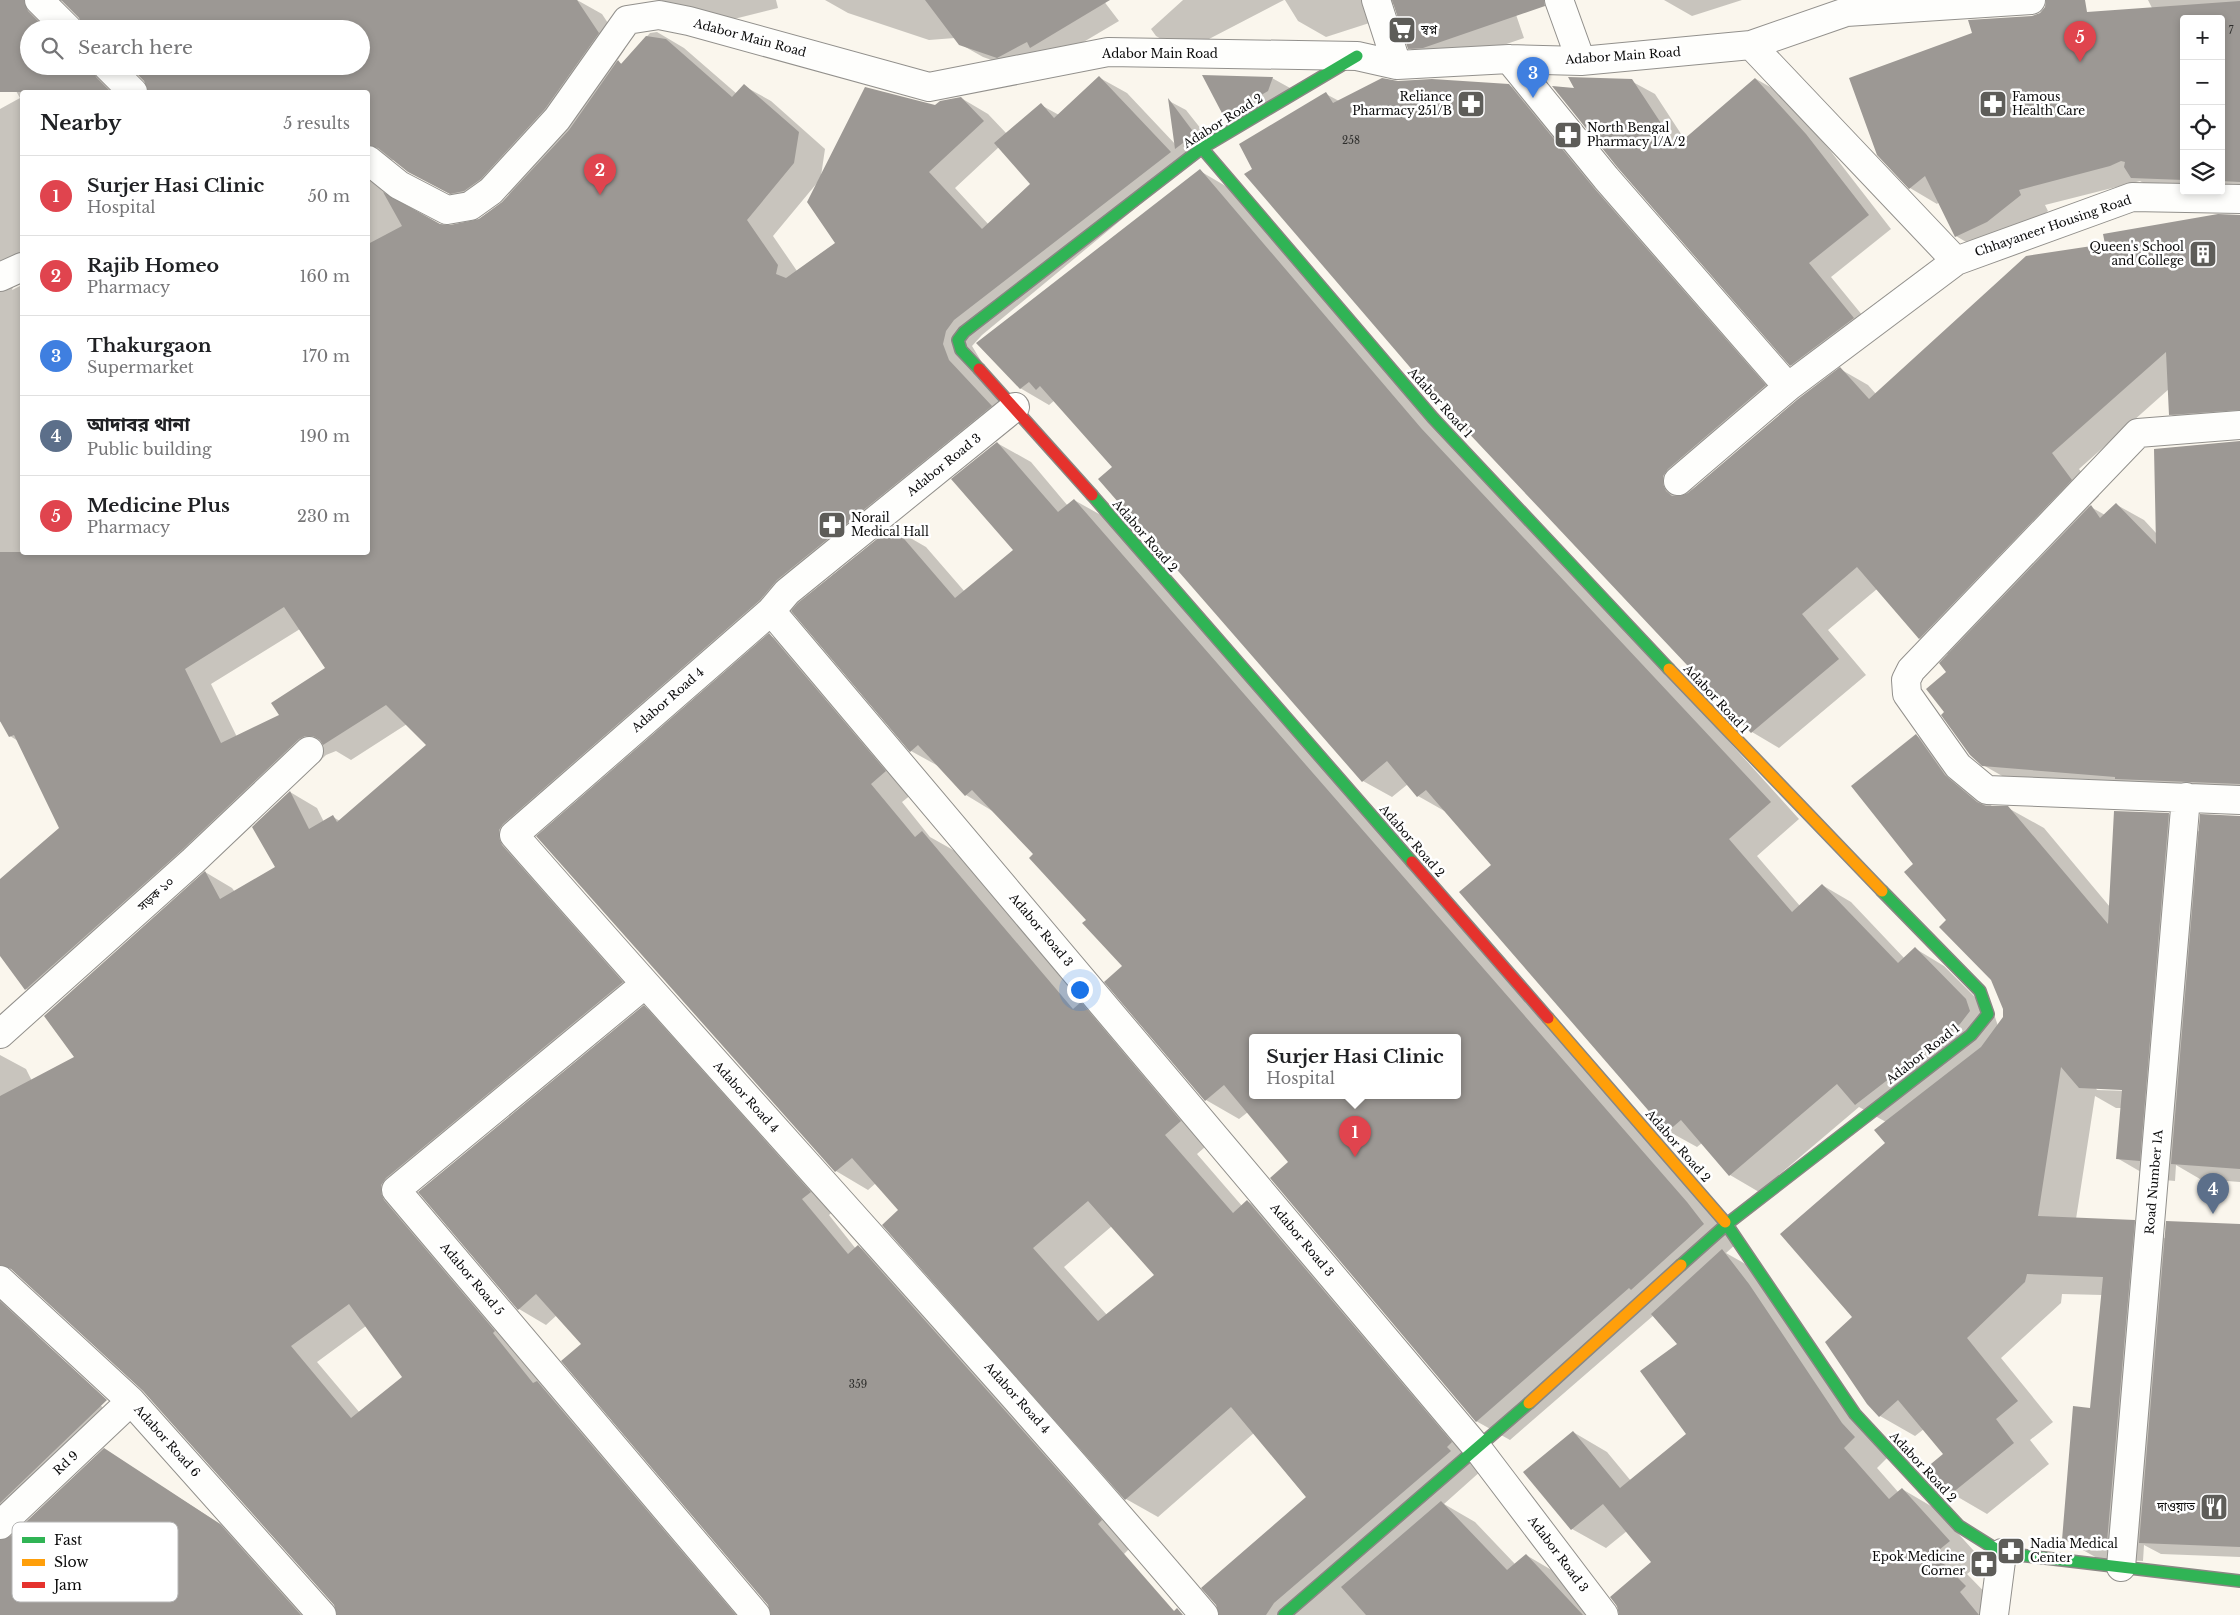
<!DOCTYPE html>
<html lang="en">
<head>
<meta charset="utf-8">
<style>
	:root { --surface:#fff; --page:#f2f2f2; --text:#202124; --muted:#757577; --line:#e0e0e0; --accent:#5e5d59 }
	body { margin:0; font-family:"Libre Baskerville","Noto Sans Bengali",serif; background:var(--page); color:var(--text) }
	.controls { position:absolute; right:15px; top:15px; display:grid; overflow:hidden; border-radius:5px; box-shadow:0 2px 8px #0003 }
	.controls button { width:45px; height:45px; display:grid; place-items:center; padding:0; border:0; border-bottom:1px solid var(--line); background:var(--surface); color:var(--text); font:25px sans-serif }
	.you { position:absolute; left:1079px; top:989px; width:18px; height:18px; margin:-12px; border:4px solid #fff; border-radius:50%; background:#1a73e8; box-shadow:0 0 0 8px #1a73e833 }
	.badge { display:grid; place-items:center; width:32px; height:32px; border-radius:50%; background:var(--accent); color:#fff; font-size:16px; font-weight:700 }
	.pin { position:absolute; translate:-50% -41px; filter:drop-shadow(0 1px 2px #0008) }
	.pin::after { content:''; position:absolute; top:26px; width:18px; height:15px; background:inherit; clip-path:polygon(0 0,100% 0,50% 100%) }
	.popup { position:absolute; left:1249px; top:1034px; width:212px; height:65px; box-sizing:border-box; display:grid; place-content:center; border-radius:5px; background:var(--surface); filter:drop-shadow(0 1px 4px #0005); font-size:16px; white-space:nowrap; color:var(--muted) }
	.popup b { font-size:19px; color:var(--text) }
	.popup::after { content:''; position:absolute; left:50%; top:100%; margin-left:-10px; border:10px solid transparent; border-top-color:var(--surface) }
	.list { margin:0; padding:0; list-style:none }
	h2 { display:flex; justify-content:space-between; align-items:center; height:65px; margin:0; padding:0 20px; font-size:21px }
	h2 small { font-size:16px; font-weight:400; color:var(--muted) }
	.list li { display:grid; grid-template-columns:32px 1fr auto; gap:15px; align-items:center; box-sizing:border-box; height:80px; padding:0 20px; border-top:1px solid var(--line) }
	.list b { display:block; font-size:19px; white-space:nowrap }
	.list p { margin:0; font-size:16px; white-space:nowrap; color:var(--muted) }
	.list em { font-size:16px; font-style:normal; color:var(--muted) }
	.icon { flex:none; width:28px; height:28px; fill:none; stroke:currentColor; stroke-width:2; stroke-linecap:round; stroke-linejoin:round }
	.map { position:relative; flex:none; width:2240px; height:1615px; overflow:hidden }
	.search { position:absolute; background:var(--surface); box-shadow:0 2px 8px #0003; left:20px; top:20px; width:350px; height:55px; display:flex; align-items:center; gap:12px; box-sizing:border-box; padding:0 18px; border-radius:28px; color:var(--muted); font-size:19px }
	.panel { position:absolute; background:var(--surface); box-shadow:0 2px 8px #0003; left:20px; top:90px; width:350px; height:465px; border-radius:5px }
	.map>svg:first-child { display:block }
	.shadow { fill:#0003; fill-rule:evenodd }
	.building { fill:#9c9894; fill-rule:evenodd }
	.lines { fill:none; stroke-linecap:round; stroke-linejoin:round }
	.street-casing { stroke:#92908c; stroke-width:30 }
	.fast-casing { stroke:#898783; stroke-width:14 }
	.slow-casing { stroke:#898783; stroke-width:14 }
	.jam-casing { stroke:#898783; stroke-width:14 }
	.street { stroke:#fefefc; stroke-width:28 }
	.fast { stroke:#30b455; stroke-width:11 }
	.slow { stroke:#ff9f0a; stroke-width:11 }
	.jam { stroke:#e5322d; stroke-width:11 }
	.labels { text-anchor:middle; stroke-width:5; stroke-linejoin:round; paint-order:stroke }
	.number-label { font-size:10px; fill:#2e2e2c }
	.poi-label { font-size:12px; fill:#0a0a0a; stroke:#fff; text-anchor:start }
	.street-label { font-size:12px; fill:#0a0a0a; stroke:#fff }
	.key { fill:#fff; stroke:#b6b6b6; stroke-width:1 }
	.key-label { font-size:14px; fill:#0a0a0a }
</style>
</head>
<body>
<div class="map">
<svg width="2240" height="1615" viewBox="0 0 2240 1615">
	<rect width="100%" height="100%" fill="#faf6ed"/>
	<path class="shadow" d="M0,0H63L55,5L56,29H29V66H130L123,70L122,92H22V277L14,284L12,290L22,285V552H368V92H149V88L361,66V29L80,17L63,0H577L602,14L625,49L617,61L622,64L650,33L657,32L684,48L737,94L744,86L771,101L825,149L821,176L935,107L961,98L988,114L1007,134L1041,105L1059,115L1100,78L1127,93L1176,145L1169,101L1186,110L1213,144L982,335L972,346L1018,422L804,595L796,604L893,528L926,547L965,592L1015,550L997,443L1031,462L1068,506L1074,500L1108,519L1736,1244L1726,1253L1756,1270L1888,1457L1877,1468L1899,1493L1902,1489L1936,1509L1983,1561L1967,1574L1999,1607L1995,1615H1621L1612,1597L1652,1562L1627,1531L1606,1548L1572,1529L1573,1432L1607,1452L1631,1481L1688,1434L1679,1344L1654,1315L1510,1440L1476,1421L1290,1163L1248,1112L1239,1119L1206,1100L1124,966L1034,854L994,812L966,795L940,767L911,751L792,610L530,839L649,998L413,1193L748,1615H338L335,1604L0,1216V1055L26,1069L32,1081L76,1057L205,872L232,888L235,892L277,867L290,792L317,808L324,822L333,817L340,821L428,745L407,724L351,760L336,751L326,755L210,865L53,1005L26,989L0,953V881L110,785L18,741L10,736L2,721L0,722V109L20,98L0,63ZM999,147L1032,184L989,225L955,188ZM390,160H395L408,171L478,209L491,206L512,192L503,203L474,222L450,227L439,225L413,211L385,189L383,165ZM817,183L836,243L797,271L773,236ZM300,629L327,669L281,715L237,737L211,684ZM1252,1038H1458V1096H1252ZM366,1326L404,1377L360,1413L317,1362Z
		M661,0H776L778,8L730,20L674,8Z
		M825,0H1103L1119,21L1053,60L1020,70L983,57L960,44L955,38L929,40L848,13Z
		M1183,0H1284L1184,52L1156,36L1151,29Z
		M1285,0H1511L1524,38L1451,63L1437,64L1409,48L1395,3L1392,6L1388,17L1326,37L1298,21Z
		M1664,0H1742L1692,16Z
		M2148,0H2240V196L2160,193L2140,181L2045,205L2048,211L2015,238L1983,252L1956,236L1939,202L1937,204L1910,188L1878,154L2152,8ZM2184,19H2221V191H2184Z
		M1272,78L1290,88L1243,126L1225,116Z
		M1756,79L1779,92L1829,149L1891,229L1831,277L1876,332L1814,378L1791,365L1576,89L1631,81L1655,94L1685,140Z
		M1397,82L1509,85L1537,101L1622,206L1793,402L1695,485L1691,491L1840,369L1868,385L1876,394L2106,245L2240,216V427L2198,430L2170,414L2169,389L2079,469L2099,496L2089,506L2105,515L2117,505L2144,520L2157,534L2240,442V798L2011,781L1983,765L1946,713L1949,655L1919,638L1877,589L1828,630L1866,675L1779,748L1752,732L1253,169L1326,94L1339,101Z
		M1200,171L1229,188L1799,819L1757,856L1800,906L1822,885L1851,902L1905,959L1916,949L1944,966L1995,1017L1998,1026L2005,1018L2004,1009L1992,980L1947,920L1915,865L1917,736L1952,756L1981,797L1993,807L2008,808L2044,828L2110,907L2169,814L2200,832L2240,817V1182L2200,1179L2176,1165L2175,1181L2153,1179L2117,1158L2122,1108H2116L2095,1096L2076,1219L2134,1221L2166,1239L2240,1226V1557L2161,1554L2144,1545L2143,1561L2099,1559L2063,1539L2091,1409L2102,1295L2062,1294L2061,1303L2001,1358L2053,1422L2030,1440L2049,1464L1987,1514L1951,1493L1945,1454L1924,1429L1915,1436L1880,1416L1854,1317L1887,1143L1886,1122L1859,1107L1759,1192L1730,1175L1702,1143L1697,1147L1668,1131L1493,865L1448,813L1418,796L1408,784L1392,797L1363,781L1113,467L1055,400L1049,405L1020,388ZM2095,1087L2129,1089V1091L2097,1090Z
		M769,635L802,653L917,790L902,802L930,837L955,851L1087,1007L1113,1023L1213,1140L1197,1154L1242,1206L1247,1201L1279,1220L1482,1470L1444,1504L1475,1522L1515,1564L1526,1555L1560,1575L1597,1615H1232L1307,1498L1254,1433L1158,1517L1126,1499L900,1210L876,1183L868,1190L836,1171ZM1112,1226L1156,1276L1107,1315L1064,1267Z
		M644,1007L671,1023L837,1208L829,1215L856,1249L859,1247L886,1262L1130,1548L1104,1574L1140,1615H772L769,1604L583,1345L557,1315L546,1325L519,1309L420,1192Z
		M0,1294L122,1429L16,1529L13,1535L104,1450L247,1541L313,1615H0Z"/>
	<path class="building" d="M0,0H24L28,11L46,29H29V66H92L96,77L111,92H0Z
		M61,0H577L599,33L545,109L481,179L464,191L450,194L408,172L378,148L368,145V92H148L144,81L129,66H361V29H83L79,18Z
		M925,0H1110L1030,48L1027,42L997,58L959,45Z
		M1392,0H1544L1545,6L1423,48L1408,49Z
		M2046,0H2085L2087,12L2240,1V182L2221,181V19H2184V180L2131,178L2124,167L2125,162L2121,161L2110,166L2019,190L2021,195L1987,222L1955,237L1925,176L1909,189L1877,155L1849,78L1972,33L1968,20L2032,16L2040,13L2045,7Z
		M646,36L666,39L732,97L744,84L799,132L794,163L747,220L778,265L776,274L786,278L835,243L807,202L865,87L935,105L940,101L961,97L984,121L929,172L982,229L1030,184L994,143L1041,103L1054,118L1099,76L1171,152L954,320L946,331L943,344L949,360L992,406L777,580L760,600L503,824L499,830V838L502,845L623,982L386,1178L381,1185V1193L384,1200L495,1331L493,1333L533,1383L537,1381L736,1615H337L334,1605L143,1391L11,1269L0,1265V1096L74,1057L44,1016L205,871L220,899L275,867L252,827L290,791L309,829L333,815L337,822L426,745L386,705L323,745L320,740L313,736H305L299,739L182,850L25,990L0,956V879L59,828L14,735L9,737L0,721V552H368V244L402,226L383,192L440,224L450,225L479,219L502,202L569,130L618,60L621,64ZM284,607L325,668L271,703L279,715L221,743L185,669ZM349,1304L402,1377L351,1418L291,1346Z
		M1202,75L1273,77L1268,91L1224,117Z
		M1568,77L1632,79L1676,146L1755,78L1806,134L1869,215L1809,263L1854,318L1790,366L1618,168L1552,86L1574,88Z
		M1382,78L1398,81L1432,79L1509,84L1594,188L1766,385L1668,469L1663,476V484L1666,491L1672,496H1680L1688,493L1798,399L1840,367L1869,399L2026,256L2105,244L2103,234L2218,214L2240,215V410L2169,415L2166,352L2052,453L2072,480L1919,639L1857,567L1802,614L1839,659L1751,733L1445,408L1244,174L1252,169L1239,144L1326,92L1333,103Z
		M1168,98L1195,134L1175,149Z
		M1200,169L1421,428L1771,802L1729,839L1792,912L1822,884L1898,963L1915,947L1966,999L1970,1011L1960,1024L1855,1105L1837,1084L1729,1176L1681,1120L1667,1132L1459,892L1491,865L1426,790L1417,797L1387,761L1362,782L1098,479L1112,467L1040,386L1036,390L1029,382L1020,389L976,343Z
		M2240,441V784L2115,779V777L1982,766L1970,755L1941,715L1944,712L1926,689L1946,672L1939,663L2091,505L2100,518L2116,503L2156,544L2154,449Z
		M997,442L1058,512L1074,499L1687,1202L1704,1224L1631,1290L1629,1288L1476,1422L1270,1178L1288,1162L1224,1085L1205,1101L1104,982L1122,966L1082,923L1086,920L1029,858L1033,854L972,790L965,796L918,745L910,752L791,611L798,603L893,526L955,598L1013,550L951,479ZM1252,1038H1458V1096H1252Z
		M769,633L886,771L871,784L915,837L922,831L1073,1009L1081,1002L1181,1121L1165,1135L1233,1213L1247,1200L1452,1442L1447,1447L1451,1451L1274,1603L1266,1615H1219L1216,1605L1201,1588L1306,1497L1231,1407L1125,1500L882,1225L898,1210L852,1158L835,1172L536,836ZM1088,1201L1154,1275L1098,1321L1033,1248Z
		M1916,734L1945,775L1977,802L1986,806H2008L2108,924L2114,811L2169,813L2140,1161L2116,1159L2122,1090L2079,1088L2061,1067L2038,1216L2135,1220L2107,1542L2062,1540L2073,1406L2090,1408L2103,1277L2027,1274L2025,1282L1967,1338L2018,1401L1996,1419L2014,1443L1951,1494L1926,1468L1943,1454L1898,1400L1879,1417L1867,1404L1825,1342L1852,1317L1780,1234L1885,1143L1874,1130L1981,1047L2003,1017V1009L1991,980L1939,927L1946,920L1904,872L1913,864L1851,786Z
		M2200,814L2240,816V1169L2171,1164Z
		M644,1005L811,1192L802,1199L848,1254L858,1245L1102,1520L1098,1524L1174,1611L1177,1608L1183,1615H771L768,1605L561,1361L581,1344L536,1294L518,1310L418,1192Z
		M2166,1221L2240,1224V1547L2139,1543Z
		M1722,1249L1749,1284L1842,1423L1855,1437L1844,1448L1889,1499L1902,1488L1950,1541L1934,1554L1966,1586L1960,1592L1979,1615H1619L1617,1606L1610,1597L1651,1562L1603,1504L1571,1530L1523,1472L1573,1431L1620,1488L1686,1434L1640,1371L1677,1344L1651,1314Z
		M0,1301L107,1400L0,1503Z
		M104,1448L220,1524L301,1615H0V1540L11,1536Z
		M1441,1501L1507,1570L1526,1554L1583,1615H1366L1341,1587Z"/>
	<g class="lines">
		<defs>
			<path id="street" d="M39,0L68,29
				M1376,0L1397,65
				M1559,0L1581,61
				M1751,45L1956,261
				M1509,59L1606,178L1788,387L1678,481
				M107,66L133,92
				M368,160L399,185L447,210L470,206L491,191L557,119L627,20L659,15L689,21L929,87L1108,52L1357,56L1397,65L1509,59L1581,61L1751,45L1846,12L2031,0
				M0,277L22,267
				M1788,387L1956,261L2132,197L2240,199
				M1015,407L787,592L771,611L514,835C743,1097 979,1351 1204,1615
				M2240,425L2138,433L1911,670L1906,680L1907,694L1958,766L1987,790L2240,800
				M771,611L1478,1449L1604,1615
				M644,985L396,1190L756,1615
				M0,1034L193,861L309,751
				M0,1280L131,1401L322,1615
				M0,1525L131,1401
				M2121,1567L2186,797
				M1994,1615L2002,1553"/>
			<path id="fast" d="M1202,148L1433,418L1669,669
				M979,369L961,350L958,340L964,332L1202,148L1357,56
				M1092,495L1412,862
				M1725,1222L1855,1414L1959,1526L2002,1553L2240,1581
				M1681,1265L1727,1224L1971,1035L1988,1014L1980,991L1882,891
				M1284,1615L1529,1403"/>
			<path id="slow" d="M1669,669L1882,891
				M1548,1018L1725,1222
				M1529,1403L1681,1265"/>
			<path id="jam" d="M979,369L1092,495
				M1412,862L1548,1018"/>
		</defs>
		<use href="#street" class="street-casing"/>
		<use href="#fast" class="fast-casing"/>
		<use href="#slow" class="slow-casing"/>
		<use href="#jam" class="jam-casing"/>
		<use href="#street" class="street"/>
		<use href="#fast" class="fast"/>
		<use href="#slow" class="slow"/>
		<use href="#jam" class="jam"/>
	</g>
	<defs>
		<symbol id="supermarket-square" viewBox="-11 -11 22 22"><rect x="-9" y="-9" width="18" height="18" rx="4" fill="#5e5d59" stroke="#fff"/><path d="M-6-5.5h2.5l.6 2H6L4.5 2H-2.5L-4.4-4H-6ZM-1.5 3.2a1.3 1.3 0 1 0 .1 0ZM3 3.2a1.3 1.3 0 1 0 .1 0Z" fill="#fff"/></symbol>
		<symbol id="pharmacy-square" viewBox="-11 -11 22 22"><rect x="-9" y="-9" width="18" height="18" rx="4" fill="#5e5d59" stroke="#fff"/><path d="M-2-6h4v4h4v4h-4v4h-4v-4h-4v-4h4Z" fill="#fff"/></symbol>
		<symbol id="building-square" viewBox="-11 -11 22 22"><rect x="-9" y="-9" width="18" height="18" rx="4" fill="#5e5d59" stroke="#fff"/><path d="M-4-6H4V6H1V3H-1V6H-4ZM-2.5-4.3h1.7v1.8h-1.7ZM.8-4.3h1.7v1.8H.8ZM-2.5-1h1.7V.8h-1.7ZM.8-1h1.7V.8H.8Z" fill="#fff"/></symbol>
		<symbol id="restaurant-square" viewBox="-11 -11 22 22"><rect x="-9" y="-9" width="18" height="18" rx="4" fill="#5e5d59" stroke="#fff"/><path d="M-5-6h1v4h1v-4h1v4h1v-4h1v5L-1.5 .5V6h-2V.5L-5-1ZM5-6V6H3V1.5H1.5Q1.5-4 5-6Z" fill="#fff"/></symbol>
	</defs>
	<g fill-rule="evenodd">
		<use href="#supermarket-square" x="1386" y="14" width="32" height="32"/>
		<use href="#pharmacy-square" x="1455" y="88" width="32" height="32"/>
		<use href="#pharmacy-square" x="1977" y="88" width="32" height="32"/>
		<use href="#pharmacy-square" x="1552" y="119" width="32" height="32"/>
		<use href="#building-square" x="2187" y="238" width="32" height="32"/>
		<use href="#pharmacy-square" x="816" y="509" width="32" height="32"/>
		<use href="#restaurant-square" x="2198" y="1491" width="32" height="32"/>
		<use href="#pharmacy-square" x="1995" y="1535" width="32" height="32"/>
		<use href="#pharmacy-square" x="1968" y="1548" width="32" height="32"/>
	</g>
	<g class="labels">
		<g class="number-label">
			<text x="2231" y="34">7</text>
			<text x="1351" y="144">258</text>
			<text x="858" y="1388">359</text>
		</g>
		<g class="poi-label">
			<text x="1421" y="34">স্বপ্ন</text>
			<text x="1452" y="101" text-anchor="end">Reliance<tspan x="1452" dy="14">Pharmacy 251/B</tspan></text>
			<text x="2012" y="101">Famous<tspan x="2012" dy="14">Health Care</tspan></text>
			<text x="1587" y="132">North Bengal<tspan x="1587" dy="14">Pharmacy 1/A/2</tspan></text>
			<text x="2184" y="251" text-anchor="end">Queen's School<tspan x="2184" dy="14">and College</tspan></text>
			<text x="851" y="522">Norail<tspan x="851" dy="14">Medical Hall</tspan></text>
			<text x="2195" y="1511" text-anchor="end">দাওয়াত</text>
			<text x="2030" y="1548">Nadia Medical<tspan x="2030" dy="14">Center</tspan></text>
			<text x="1965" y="1561" text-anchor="end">Epok Medicine<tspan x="1965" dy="14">Corner</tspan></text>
		</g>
		<g class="street-label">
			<text transform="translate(750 38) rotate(15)" y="4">Adabor Main Road</text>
			<text x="1160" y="58">Adabor Main Road</text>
			<text transform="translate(1623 56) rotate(-4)" y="4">Adabor Main Road</text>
			<text transform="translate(1223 121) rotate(-32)" y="4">Adabor Road 2</text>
			<text transform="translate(2053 226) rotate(-19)" y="4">Chhayaneer Housing Road</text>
			<text transform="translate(1440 403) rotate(48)" y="4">Adabor Road 1</text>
			<text transform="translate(944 465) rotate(-39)" y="4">Adabor Road 3</text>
			<text transform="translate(1145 536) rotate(49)" y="4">Adabor Road 2</text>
			<text transform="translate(1716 699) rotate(47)" y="4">Adabor Road 1</text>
			<text transform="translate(668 700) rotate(-41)" y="4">Adabor Road 4</text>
			<text transform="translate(1412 841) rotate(49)" y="4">Adabor Road 2</text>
			<text transform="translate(156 894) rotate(-42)" y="4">সড়ক ১০</text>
			<text transform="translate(1041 930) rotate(50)" y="4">Adabor Road 3</text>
			<text transform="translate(1923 1054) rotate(-38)" y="4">Adabor Road 1</text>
			<text transform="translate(746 1097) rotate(48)" y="4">Adabor Road 4</text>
			<text transform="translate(1678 1146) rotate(49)" y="4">Adabor Road 2</text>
			<text transform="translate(2154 1182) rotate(-85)" y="4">Road Number 1A</text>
			<text transform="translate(1302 1240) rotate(50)" y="4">Adabor Road 3</text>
			<text transform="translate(472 1279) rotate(50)" y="4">Adabor Road 5</text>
			<text transform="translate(1017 1398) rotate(48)" y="4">Adabor Road 4</text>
			<text transform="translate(167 1441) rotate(48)" y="4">Adabor Road 6</text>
			<text transform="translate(66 1463) rotate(-43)" y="4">Rd 9</text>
			<text transform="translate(1923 1467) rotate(47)" y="4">Adabor Road 2</text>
			<text transform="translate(1558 1554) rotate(53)" y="4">Adabor Road 3</text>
		</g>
	</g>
	<rect x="12" y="1522" width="166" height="80" rx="8" class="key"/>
	<rect x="22" y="1537" width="23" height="6" fill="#30b455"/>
	<rect x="22" y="1559" width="23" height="7" fill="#ff9f0a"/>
	<rect x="22" y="1582" width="23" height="6" fill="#e5322d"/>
	<g class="key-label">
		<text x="54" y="1545">Fast</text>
		<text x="54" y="1567">Slow</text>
		<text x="54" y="1590">Jam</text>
	</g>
</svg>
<div class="controls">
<button>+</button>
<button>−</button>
<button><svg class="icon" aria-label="locate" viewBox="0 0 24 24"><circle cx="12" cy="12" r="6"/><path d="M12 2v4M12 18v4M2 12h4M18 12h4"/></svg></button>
<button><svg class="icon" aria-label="layers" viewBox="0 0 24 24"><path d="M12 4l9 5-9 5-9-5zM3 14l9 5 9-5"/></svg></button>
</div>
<div class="you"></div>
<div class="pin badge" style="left:1355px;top:1157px;background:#e0444e">1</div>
<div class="popup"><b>Surjer Hasi Clinic</b>Hospital</div>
<div class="pin badge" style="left:600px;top:195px;background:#e0444e">2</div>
<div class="pin badge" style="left:1533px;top:98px;background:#3f7fe0">3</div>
<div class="pin badge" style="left:2213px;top:1214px;background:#5c6f8a">4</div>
<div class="pin badge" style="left:2080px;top:62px;background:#e0444e">5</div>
<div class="search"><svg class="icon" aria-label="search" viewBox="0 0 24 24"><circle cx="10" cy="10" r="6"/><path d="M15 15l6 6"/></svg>Search here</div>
<section class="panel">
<h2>Nearby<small>5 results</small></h2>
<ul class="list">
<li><span class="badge" style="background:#e0444e">1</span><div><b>Surjer Hasi Clinic</b><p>Hospital</p></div><em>50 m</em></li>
<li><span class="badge" style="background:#e0444e">2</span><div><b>Rajib Homeo</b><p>Pharmacy</p></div><em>160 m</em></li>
<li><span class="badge" style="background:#3f7fe0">3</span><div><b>Thakurgaon</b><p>Supermarket</p></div><em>170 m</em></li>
<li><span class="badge" style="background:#5c6f8a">4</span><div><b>আদাবর থানা</b><p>Public building</p></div><em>190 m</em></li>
<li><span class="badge" style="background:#e0444e">5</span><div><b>Medicine Plus</b><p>Pharmacy</p></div><em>230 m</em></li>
</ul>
</section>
</div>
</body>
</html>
